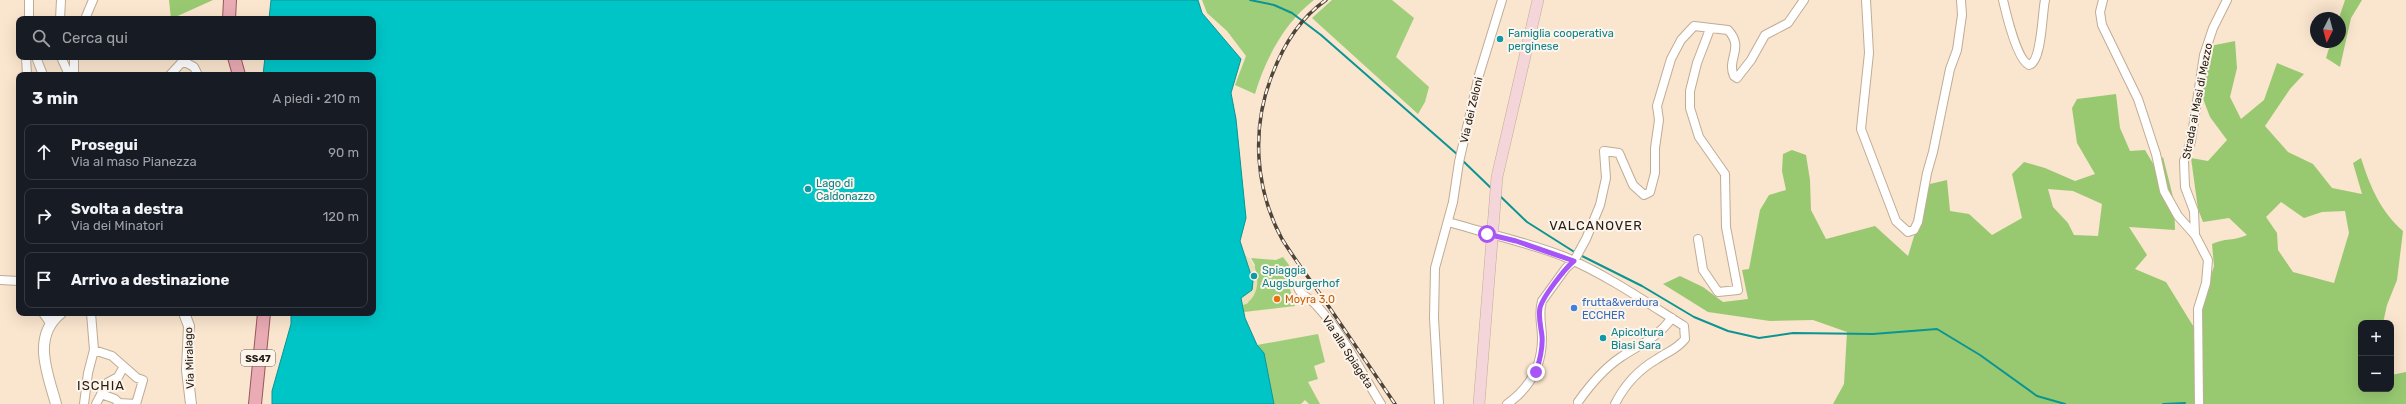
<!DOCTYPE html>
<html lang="it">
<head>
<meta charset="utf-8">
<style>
	:root { --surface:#171b24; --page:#242831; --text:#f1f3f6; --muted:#9ea1a6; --line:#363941 }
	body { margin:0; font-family:Rubik,sans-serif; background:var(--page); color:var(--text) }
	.controls { position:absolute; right:12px; bottom:12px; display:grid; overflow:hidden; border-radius:8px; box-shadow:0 4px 16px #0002 }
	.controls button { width:36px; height:36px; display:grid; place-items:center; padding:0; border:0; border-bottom:1px solid var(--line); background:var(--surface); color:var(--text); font:20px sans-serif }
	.compass { position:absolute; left:2310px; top:12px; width:36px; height:36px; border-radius:50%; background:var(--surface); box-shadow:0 4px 16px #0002; rotate:186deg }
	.stop { position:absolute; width:12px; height:12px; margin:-9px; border:3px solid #a855f7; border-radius:50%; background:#fff }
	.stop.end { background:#a855f7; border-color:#fff; box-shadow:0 1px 4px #0008 }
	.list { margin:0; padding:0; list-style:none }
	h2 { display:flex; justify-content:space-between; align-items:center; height:52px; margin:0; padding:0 16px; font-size:17px }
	h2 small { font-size:13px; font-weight:400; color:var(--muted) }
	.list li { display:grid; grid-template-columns:26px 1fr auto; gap:12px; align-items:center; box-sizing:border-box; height:56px; margin:0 8px 8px; padding:0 8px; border:1px solid var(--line); border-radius:8px }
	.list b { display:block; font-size:15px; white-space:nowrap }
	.list p { margin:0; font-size:13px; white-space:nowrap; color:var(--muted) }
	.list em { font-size:13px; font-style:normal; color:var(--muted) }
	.icon { flex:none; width:22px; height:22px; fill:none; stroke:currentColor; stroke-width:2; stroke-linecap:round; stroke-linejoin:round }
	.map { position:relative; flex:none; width:2406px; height:404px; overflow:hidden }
	.search { position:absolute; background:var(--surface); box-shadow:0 4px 16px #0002; left:16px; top:16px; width:360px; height:44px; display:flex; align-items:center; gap:10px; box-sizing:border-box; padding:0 14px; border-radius:8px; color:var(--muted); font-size:15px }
	.panel { position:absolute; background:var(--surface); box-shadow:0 4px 16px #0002; left:16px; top:72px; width:360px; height:244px; border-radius:8px }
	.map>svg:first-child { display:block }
	.green { fill:#9fce7b }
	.forest { fill:#98c971; fill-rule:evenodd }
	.sand { fill:#e9dfba }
	.water { fill:#00c5c7; stroke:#0c9492 }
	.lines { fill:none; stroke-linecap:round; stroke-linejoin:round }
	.stream { stroke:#0c9492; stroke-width:2 }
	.minor-casing { stroke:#c0ac95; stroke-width:10 }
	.tertiary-casing { stroke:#c0ac95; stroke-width:12 }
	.secondary-casing { stroke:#c0ac95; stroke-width:12 }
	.primary-casing { stroke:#9c565d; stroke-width:14 }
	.minor { stroke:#fff; stroke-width:8 }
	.tertiary { stroke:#fff; stroke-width:10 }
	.secondary { stroke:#f4d5da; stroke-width:11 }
	.primary { stroke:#e9abb4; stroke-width:12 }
	.rail-casing { stroke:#4e4438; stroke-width:3.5 }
	.rail { stroke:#fdf5eb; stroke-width:2; stroke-dasharray:6; stroke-linecap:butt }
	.route { stroke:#a855f7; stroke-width:5 }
	.culture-dot { fill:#0f9aa8; stroke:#fdf5eb; stroke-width:1.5 }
	.food-dot { fill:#e8710a; stroke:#fdf5eb; stroke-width:1.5 }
	.shop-dot { fill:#3f7fe0; stroke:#fdf5eb; stroke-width:1.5 }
	.labels { text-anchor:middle; stroke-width:4; stroke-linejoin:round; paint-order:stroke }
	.shield { fill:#fdf5eb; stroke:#686057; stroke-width:1 }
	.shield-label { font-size:10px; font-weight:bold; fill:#282017 }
	.culture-label { font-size:11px; fill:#0d838f; stroke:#fdf5eb; text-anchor:start }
	.street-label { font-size:11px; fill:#282017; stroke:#fdf5eb }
	.food-label { font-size:11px; fill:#c56008; stroke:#fdf5eb; text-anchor:start }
	.shop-label { font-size:11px; fill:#366cbe; stroke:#fdf5eb; text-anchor:start }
	.quarter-label { font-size:13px; letter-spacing:1px; fill:#282017; stroke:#fdf5eb }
</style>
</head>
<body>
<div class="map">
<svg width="2406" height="404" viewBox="0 0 2406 404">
	<rect width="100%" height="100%" fill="#fae5ce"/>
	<path class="green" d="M1202,0H1314C1285,22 1265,59 1255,94L1235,85L1246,56L1227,31L1207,13Z
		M1332,0H1392L1414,18L1396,57L1429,87L1425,102L1418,114L1312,18Z
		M1283,257L1289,265L1287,279L1295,306L1244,312L1243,305L1248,303L1255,265L1251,258L1276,260Z
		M1318,334L1325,362L1314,366L1318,379L1308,382L1320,404H1309L1305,400L1301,404H1274L1264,353L1257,345Z"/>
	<path class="forest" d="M169,0H213L171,19Z
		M2345,0H2362L2351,18L2340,67L2326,58L2331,42H2340L2339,18Z
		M2235,41L2237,68L2230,97L2241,119L2264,100L2277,63L2304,74L2290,89L2265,126L2288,152L2313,164L2332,188L2362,194L2353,163L2361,158C2370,186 2380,211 2403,231L2397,280L2387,305L2383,323H2361V389H2391V375L2406,372V404H1833L1844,384L1847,332L1813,320L1770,321L1708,312L1663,284L1680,276L1703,287L1723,302L1748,299L1742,270L1749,269L1760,210L1769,195L1786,190L1782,171L1783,154L1792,150L1806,155L1810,180L1811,210L1826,239L1875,226L1908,256L1930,184L1947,180L1950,211L1969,214L1992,235L2022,218L2012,174L2024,162L2045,168L2075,181L2095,174L2077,143L2072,108L2077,99L2116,94L2120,128L2130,151L2145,150L2155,167L2163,157L2174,201L2175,230L2129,227L2147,255L2135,269L2166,282L2195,329L2214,266L2212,244C2224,238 2235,241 2247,235L2229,218L2203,222L2198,209L2191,158L2208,161L2227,140L2210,117L2202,96L2210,46ZM2048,189L2073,191L2102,204L2098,236L2074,235L2068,223L2053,207ZM2281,202L2304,218L2322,212L2345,211L2349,233L2334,283L2293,272L2278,250L2277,233L2266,217Z"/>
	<path class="sand" d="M1244,254C1261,265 1263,297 1243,305L1241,298L1252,290L1253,281Z"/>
	<path class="water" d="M271,0H1198L1202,13L1241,59L1231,93L1236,119L1246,218L1240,241L1253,281L1252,290L1241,298L1245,318L1257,345L1264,353L1274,404H272V391L291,324V313H373V75H263L265,57H373V19H269Z"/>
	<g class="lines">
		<path class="stream" d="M1250,0L1274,5L1292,13L1321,35L1458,155
			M1462,160L1492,189
			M1500,196L1527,222L1576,253
			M1580,255L1642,286L1694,317L1728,331L1759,338L1793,333L1873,334L1937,329L1980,355L2037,396L2065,404
			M2163,404L2185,403"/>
		<defs>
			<path id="minor" d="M1866,0L1869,53L1861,129L1896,221L1908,232L1914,230L1918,222L1927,173L1933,152L1950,69L1957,50L1962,15L1961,0
				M2003,0C2006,13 2017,60 2029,65C2042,62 2042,13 2045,0
				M2103,0L2100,12L2102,25L2138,99L2156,154L2164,191L2178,216L2195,235L2208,260L2206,283L2198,309L2199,404
				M29,19V0
				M60,19L61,0
				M85,19L93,0
				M26,57L27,75
				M36,57L43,75
				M61,57L69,75
				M74,57V75
				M170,75L183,61L194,67L198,75
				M1449,222C1487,234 1528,242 1565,257C1607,275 1646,302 1684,326L1685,339C1676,350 1669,351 1657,359C1638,370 1625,384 1615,404
				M2195,235L2194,211L2185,187L2184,161L2191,141L2204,55L2213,28L2227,0
				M1698,239L1703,270L1718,292L1738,290L1726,227L1725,174L1699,137L1690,108V91L1697,63L1710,29
				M0,280L19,281
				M1297,285C1301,298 1309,296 1317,306C1343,334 1361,372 1381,404
				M43,313L50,323
				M94,350L112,356L137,378L143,380L136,404L119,403L115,399L101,394
				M1578,402C1590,385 1603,369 1621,357C1641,344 1657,338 1672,318
				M84,404L88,373L94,350L91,313
				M96,404L107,383L118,377L123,368
				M1439,404L1434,318L1435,268L1453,202L1459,162L1479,75L1502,0
				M1507,404C1530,388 1542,366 1542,338C1542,325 1538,314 1542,301L1566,268L1574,261L1586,239L1600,205L1606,178L1604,151L1619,153L1633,185L1644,195L1650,192L1655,173V148L1659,120L1657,106L1671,59L1681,40L1694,26L1728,30C1745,48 1726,59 1734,76L1737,78L1751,60L1765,35L1788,23L1804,0"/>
			<path id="tertiary" d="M184,313L189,326L187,370L191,404
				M56,404C48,374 31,337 61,313"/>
			<path id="secondary" d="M1479,404L1497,177L1538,0"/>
			<path id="primary" d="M229,19L230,0
				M234,57L239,75
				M255,404L264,313"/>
		</defs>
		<use href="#minor" class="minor-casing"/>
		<use href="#tertiary" class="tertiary-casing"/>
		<use href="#secondary" class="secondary-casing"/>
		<use href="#primary" class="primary-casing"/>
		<use href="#minor" class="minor"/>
		<use href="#tertiary" class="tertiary"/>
		<use href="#secondary" class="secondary"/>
		<use href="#primary" class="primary"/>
		<defs>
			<path id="rail" d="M1326,0C1300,18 1283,46 1272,75C1251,128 1255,189 1282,239C1295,260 1311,281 1325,301C1348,335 1372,370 1395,404"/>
		</defs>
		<use href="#rail" class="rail-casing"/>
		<use href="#rail" class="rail"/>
	</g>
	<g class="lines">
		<path class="route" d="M1487,234L1516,241L1574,261C1565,268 1542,298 1540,308C1538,317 1541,327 1542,336C1543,348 1540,360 1536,372"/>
	</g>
	<g class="culture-dot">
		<circle cx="1500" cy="39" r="4"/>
		<circle cx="808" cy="189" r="4"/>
		<circle cx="1254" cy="276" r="4"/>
		<circle cx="1603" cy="338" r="4"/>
	</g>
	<circle class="food-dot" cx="1277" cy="299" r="4"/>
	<circle class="shop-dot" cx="1574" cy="308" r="4"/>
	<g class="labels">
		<rect class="shield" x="241" y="350" width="34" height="16" rx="3"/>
		<g class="shield-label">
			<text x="258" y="362">SS47</text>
		</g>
		<g class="culture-label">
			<text x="1508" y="37">Famiglia cooperativa<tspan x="1508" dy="13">perginese</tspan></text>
			<text x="816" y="187">Lago di<tspan x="816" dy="13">Caldonazzo</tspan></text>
			<text x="1262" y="274">Spiaggia<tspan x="1262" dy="13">Augsburgerhof</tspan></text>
			<text x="1611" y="336">Apicoltura<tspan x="1611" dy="13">Biasi Sara</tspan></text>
		</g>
		<g class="street-label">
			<text transform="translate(2197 101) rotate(-79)" y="4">Strada ai Masi di Mezzo</text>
			<text transform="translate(1471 110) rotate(-77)" y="4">Via dei Zeloni</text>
			<text transform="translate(1348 352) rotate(57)" y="4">Via alla Spiagéta</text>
			<text transform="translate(189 358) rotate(-92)" y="4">Via Miralago</text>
		</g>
		<g class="food-label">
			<text x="1285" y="303">Moyra 3.0</text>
		</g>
		<g class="shop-label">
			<text x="1582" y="306">frutta&amp;verdura<tspan x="1582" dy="13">ECCHER</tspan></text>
		</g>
		<g class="quarter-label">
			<text x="1596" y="230">VALCANOVER</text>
			<text x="101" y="390">ISCHIA</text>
		</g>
	</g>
</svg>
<div class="controls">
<button>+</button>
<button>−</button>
</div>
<svg class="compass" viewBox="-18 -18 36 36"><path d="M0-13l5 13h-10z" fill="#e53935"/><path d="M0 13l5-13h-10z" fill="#9ea1a6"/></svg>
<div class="stop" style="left:1487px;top:234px"></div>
<div class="stop end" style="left:1536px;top:372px"></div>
<div class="search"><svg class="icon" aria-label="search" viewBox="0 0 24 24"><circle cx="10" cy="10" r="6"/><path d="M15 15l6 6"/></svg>Cerca qui</div>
<section class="panel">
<h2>3 min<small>A piedi · 210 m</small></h2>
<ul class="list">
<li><svg class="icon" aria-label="ahead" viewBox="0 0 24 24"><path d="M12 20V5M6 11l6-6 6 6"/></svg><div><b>Prosegui</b><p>Via al maso Pianezza</p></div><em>90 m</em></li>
<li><svg class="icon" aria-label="right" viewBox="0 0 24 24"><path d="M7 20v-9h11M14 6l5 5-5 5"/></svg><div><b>Svolta a destra</b><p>Via dei Minatori</p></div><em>120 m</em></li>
<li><svg class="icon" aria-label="arrive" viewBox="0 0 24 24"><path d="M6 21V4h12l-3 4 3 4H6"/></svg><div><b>Arrivo a destinazione</b></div></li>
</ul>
</section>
</div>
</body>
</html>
